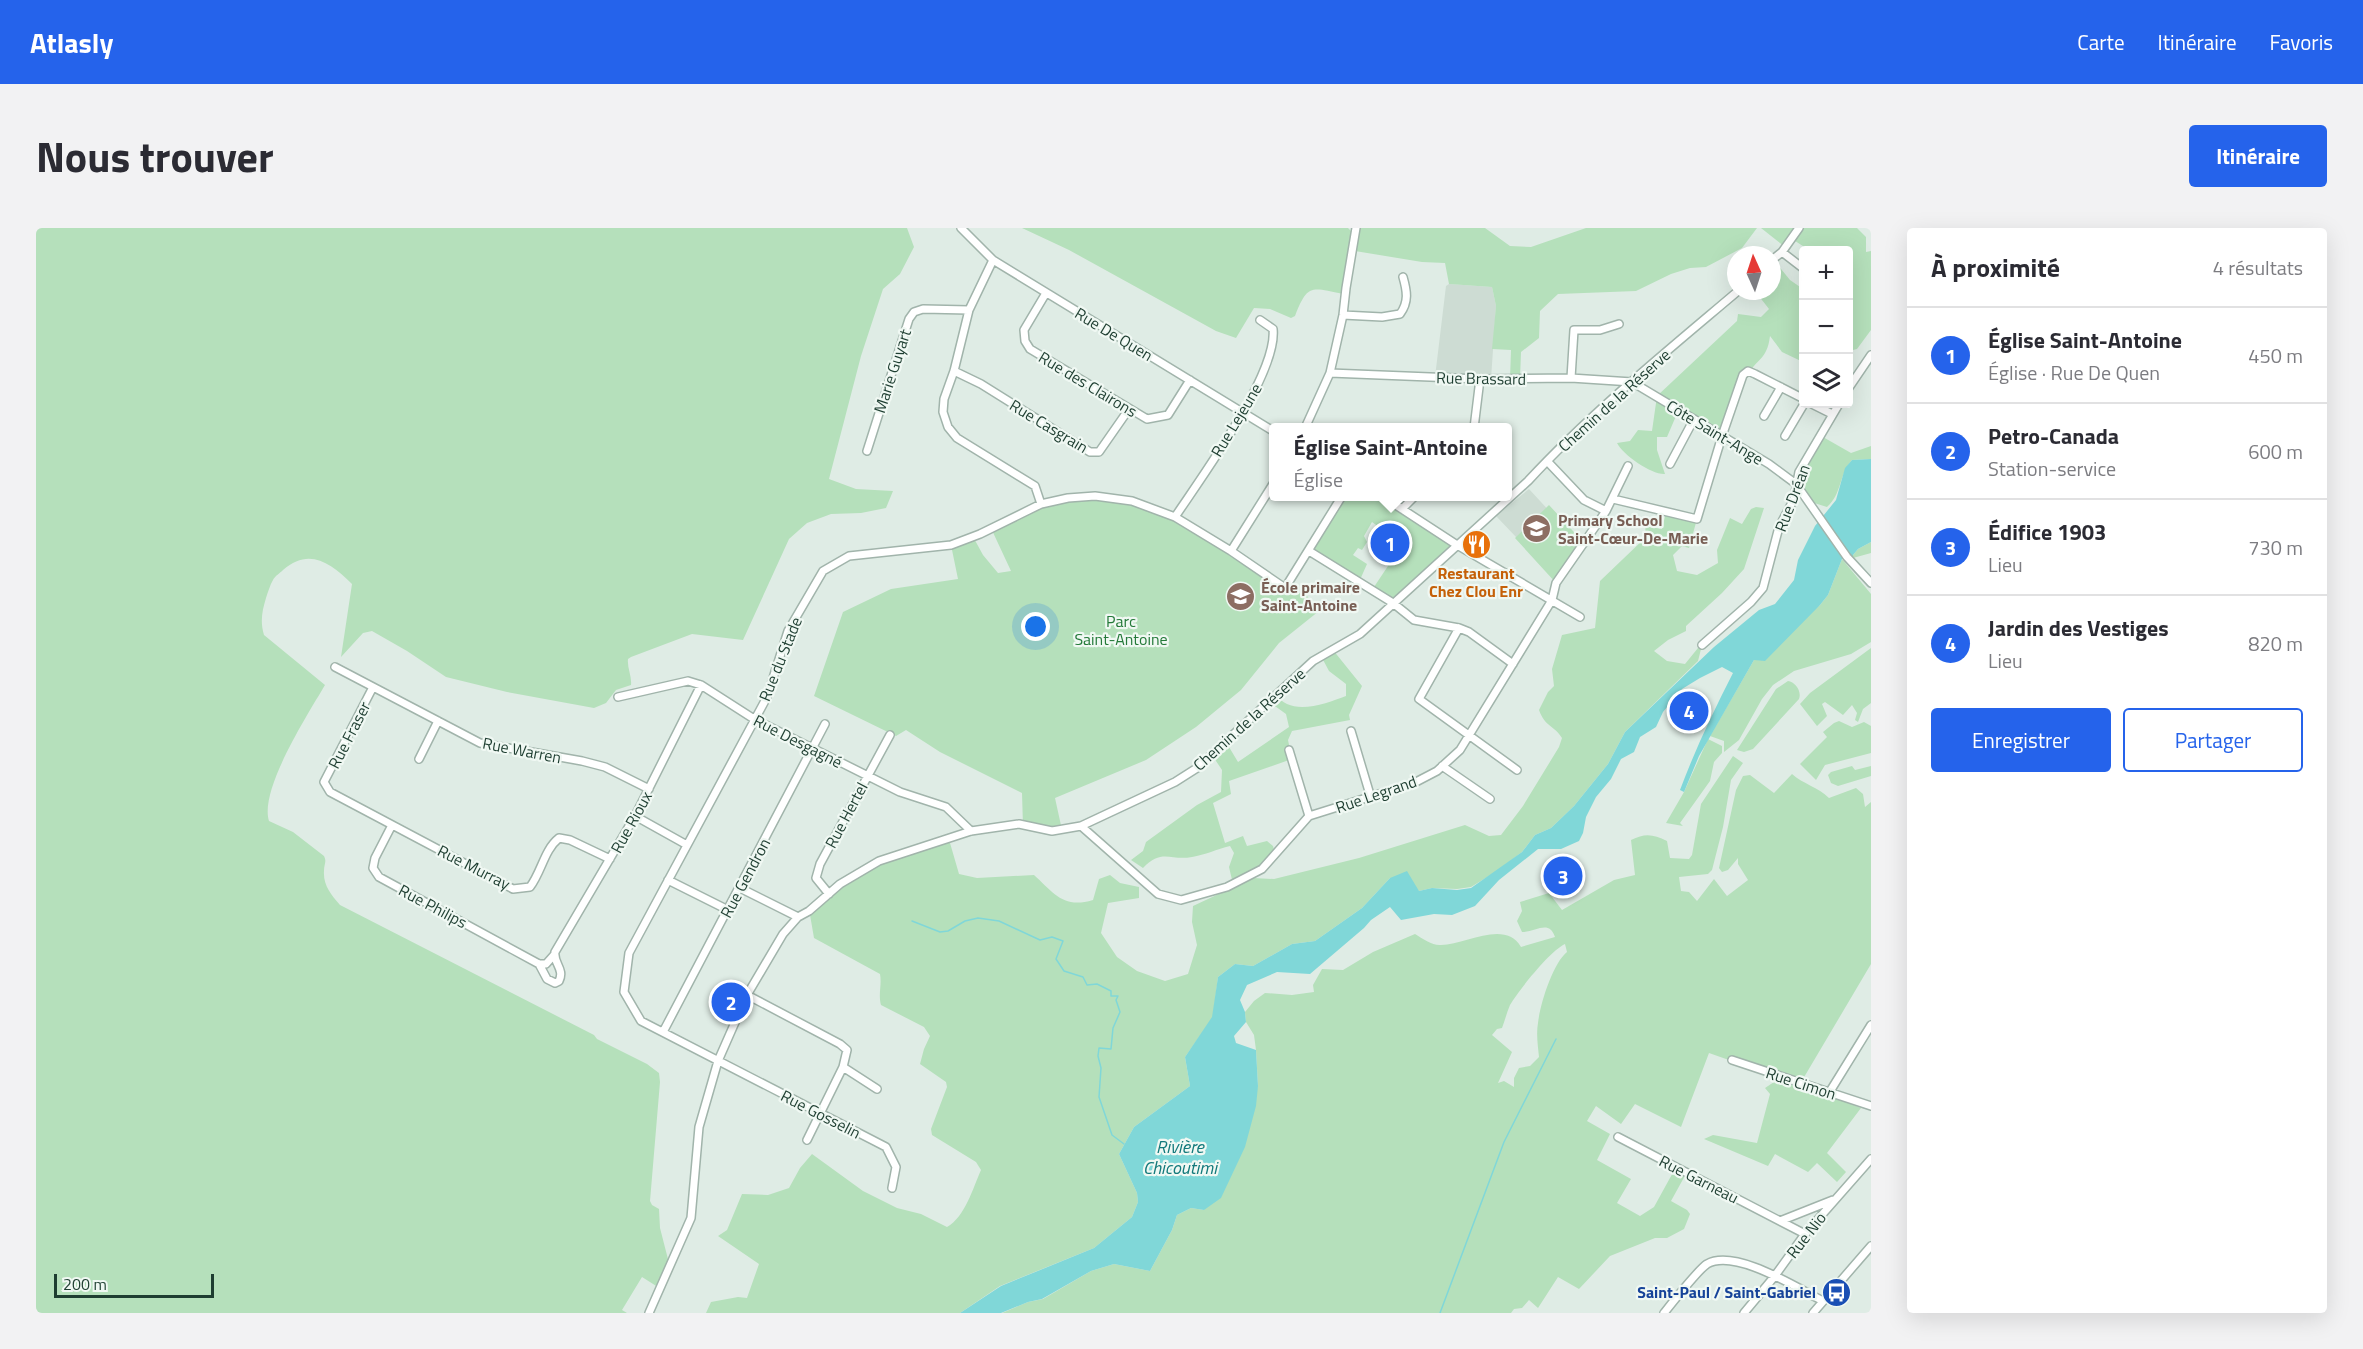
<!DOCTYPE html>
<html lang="fr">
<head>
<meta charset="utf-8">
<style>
	:root { --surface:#fff; --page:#f2f2f3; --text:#2b2b33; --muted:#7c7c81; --line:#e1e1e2; --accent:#2563eb }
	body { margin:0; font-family:"Titillium Web",sans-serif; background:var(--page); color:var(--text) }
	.controls { position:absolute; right:18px; top:18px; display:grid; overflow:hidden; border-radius:6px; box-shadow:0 6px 24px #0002 }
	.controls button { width:54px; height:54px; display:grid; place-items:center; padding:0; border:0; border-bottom:2px solid var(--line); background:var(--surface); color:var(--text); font:30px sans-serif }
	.compass { position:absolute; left:1691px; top:18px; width:54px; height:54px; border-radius:50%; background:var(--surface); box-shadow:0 6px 24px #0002; rotate:357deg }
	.scale { position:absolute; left:18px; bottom:15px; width:160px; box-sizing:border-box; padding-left:6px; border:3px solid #1e3e31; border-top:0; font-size:16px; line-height:21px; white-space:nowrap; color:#1e3e31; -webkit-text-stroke:4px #f0f8f3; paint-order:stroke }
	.you { position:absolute; left:1000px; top:399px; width:21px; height:21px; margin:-15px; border:4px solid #fff; border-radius:50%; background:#1a73e8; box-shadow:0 0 0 9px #1a73e833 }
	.badge { display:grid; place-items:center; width:39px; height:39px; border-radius:50%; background:var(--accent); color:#fff; font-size:20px; font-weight:700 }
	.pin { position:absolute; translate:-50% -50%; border:3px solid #fff; box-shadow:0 2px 6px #0006 }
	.popup { position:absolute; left:1233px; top:195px; width:243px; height:78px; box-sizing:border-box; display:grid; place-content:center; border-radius:6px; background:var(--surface); filter:drop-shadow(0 2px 4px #0005); font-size:20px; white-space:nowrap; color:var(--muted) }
	.popup b { font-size:22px; color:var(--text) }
	.popup::after { content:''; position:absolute; left:50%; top:100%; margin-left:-12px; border:12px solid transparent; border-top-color:var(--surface) }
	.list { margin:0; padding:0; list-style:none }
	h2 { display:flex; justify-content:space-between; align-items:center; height:78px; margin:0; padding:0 24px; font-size:26px }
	h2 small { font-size:20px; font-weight:400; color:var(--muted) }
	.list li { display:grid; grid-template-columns:39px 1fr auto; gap:18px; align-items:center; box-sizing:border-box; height:96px; padding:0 24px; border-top:2px solid var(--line) }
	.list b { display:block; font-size:22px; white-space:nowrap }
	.list p { margin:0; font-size:20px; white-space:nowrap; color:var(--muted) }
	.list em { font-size:20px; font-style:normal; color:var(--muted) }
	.actions { display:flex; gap:12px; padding:18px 24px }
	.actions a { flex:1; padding:14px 0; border:2px solid var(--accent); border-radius:6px; text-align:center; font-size:21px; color:var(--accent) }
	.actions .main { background:var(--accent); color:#fff }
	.icon { flex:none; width:33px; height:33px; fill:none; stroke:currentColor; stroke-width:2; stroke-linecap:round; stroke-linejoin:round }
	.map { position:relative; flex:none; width:1835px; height:1085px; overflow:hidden; border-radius:6px }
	header { display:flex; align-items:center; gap:36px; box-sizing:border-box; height:84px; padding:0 30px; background:var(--accent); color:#fff }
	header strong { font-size:28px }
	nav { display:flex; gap:33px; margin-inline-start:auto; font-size:21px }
	.intro { display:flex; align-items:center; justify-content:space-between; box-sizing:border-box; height:144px; padding:0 36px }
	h1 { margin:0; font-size:42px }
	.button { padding:15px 27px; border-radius:6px; background:var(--accent); color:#fff; font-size:21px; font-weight:700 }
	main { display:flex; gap:36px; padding:0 36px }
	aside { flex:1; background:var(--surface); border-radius:6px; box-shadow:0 6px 24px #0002 }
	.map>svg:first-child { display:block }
	.built { fill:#cddcd3 }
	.green { fill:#b5e0bb; fill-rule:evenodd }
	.water { fill:#80d7d8 }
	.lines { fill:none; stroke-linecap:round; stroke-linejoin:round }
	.stream { stroke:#80d7d8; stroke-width:1.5 }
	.minor-casing { stroke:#a1b4ab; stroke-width:10 }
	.minor { stroke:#fff; stroke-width:7 }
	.labels { text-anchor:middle; stroke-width:4.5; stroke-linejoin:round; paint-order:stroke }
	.street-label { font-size:16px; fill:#1e3e31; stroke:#f0f8f3 }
	.education-label { font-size:16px; font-weight:bold; fill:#785e54; stroke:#f0f8f3; text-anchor:start }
	.food-label { font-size:16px; font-weight:bold; fill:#c56008; stroke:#f0f8f3 }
	.park-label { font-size:16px; fill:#247a39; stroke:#f0f8f3 }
	.transit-label { font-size:16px; font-weight:bold; fill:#164399; stroke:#f0f8f3; text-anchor:end }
	.water-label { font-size:18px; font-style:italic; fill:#12797b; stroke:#f0f8f3 }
</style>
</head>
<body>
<header>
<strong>Atlasly</strong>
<nav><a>Carte</a><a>Itinéraire</a><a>Favoris</a></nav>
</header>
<div class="intro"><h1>Nous trouver</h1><a class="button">Itinéraire</a></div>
<main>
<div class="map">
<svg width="1835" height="1085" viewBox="0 0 1835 1085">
	<rect width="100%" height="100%" fill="#dfece5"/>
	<path class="built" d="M1413,56L1456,59L1460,78L1455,151L1399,149L1410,58Z
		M1493,261L1541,313L1518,349L1460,288Z"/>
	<path class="green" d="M0,0H871L878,19L864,46L847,61L825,128L793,251L820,261L857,263L850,280L825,285L795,286L771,295L753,311L707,412L656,406L595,429L592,431C591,440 596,448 595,457L580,462L570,475L558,480L471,464L410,449L371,423L336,403L327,405L305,429L316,356C295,335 273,319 247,342C244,345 239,348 237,352C234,357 232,364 230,370C226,383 224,394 228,407L289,457C272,486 223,562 233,593L257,604L288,628C291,634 288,636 288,643C287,657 295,667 304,677L558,807L561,811L611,836L623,845L624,854L614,973L616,977L623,981L624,1000L634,1039L625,1061L606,1049L586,1082L591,1085H0Z
		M986,0H1312L1318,6L1307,66C1275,60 1272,55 1259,88L1255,90L1234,81L1218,80L1200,110L1180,103L1033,22Z
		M1324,0H1449L1474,18L1495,19L1550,0H1721L1706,20L1670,39L1654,40L1635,46L1600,63L1522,66L1504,83L1503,110L1485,124L1484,151H1474L1475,122L1456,121L1460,78L1456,59L1413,56L1409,35L1386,34L1319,23Z
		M1725,0H1821L1830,9V24L1835,23V102L1821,121L1813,123L1812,22H1773L1756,11L1749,19Z
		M1737,31L1754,52L1767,61V134L1746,124L1734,108C1731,133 1720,130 1711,149C1702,167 1696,189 1689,208L1643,181L1631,209H1621V222L1629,246C1616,247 1587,227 1581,215L1594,213L1602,202L1616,203L1621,168L1701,93L1702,86L1725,89L1733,81L1719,63H1736Z
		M1787,209L1815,225L1835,218V231L1816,232C1803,246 1806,266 1791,279L1775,274L1763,253Z
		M1034,268L1118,278L1249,360L1271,368L1283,383L1243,415L1205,462L1160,499L1110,532L1019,570L1026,602L987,598L986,565L904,524L870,502L860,508L778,468L807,384L855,361L922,351L915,317L935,305L947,327L962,345L975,343L954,298Z
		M1306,268L1346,269L1421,317L1357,375L1336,362L1356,332L1361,329L1369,330L1375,321L1373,320L1375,317L1371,314L1369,316V310L1354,307L1336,294L1328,308L1331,314L1326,322L1322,320L1317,327L1331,336L1323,354L1273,323Z
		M1513,277L1548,315L1520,355L1479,310Z
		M1720,279L1728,280L1708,341L1686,365L1650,398V403L1632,412L1618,423L1631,433L1649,436L1662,420L1665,421L1662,433L1589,504L1572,536L1538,578L1515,600L1499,607L1486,624L1461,643L1435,659L1421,661L1396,660L1383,663L1354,650L1326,680L1279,713L1256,716L1217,738L1199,736L1182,749L1177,789L1149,829L1154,858L1098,899L1083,926L1101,965L1102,974L1096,989L1058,1020L964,1058L924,1085H670L675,1074L702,1069L711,1070L723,1036L682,1008L691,1002L706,966L732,967L753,960L764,940L776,926L827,963L861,980L885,986L911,999C929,989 937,960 945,942L940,934L896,907L895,901L911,859L910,854L884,836L888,821L894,808L888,799L845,777C842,766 846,757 844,746L778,710L773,681L843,633L912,608L923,646L941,650L998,647C1018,665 1027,681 1057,672L1063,651L1074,647L1084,655L1103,659V670L1072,675L1065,705L1081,729L1101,743L1129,753L1152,746L1161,717L1156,694L1157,678L1217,650L1238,651L1323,630L1429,597L1453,608L1465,607L1487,578L1523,519L1526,510C1518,497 1509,499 1503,482L1512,464L1518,458L1516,441L1526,407L1559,400L1564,353L1610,309L1609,298L1626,301L1630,284L1661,291L1653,320L1646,318L1637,327L1641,343L1661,347L1682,335L1681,322L1694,290L1706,296L1715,281Z
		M1835,314V325L1817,330V327L1822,321Z
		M1806,331L1835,366V414L1815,426L1758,443L1737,457L1726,471L1703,512L1688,524V513L1674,508L1718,432L1784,377L1792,367Z
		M1835,420V475L1827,481L1822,494L1819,492L1821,485L1816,477L1807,487L1789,474L1786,476L1791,488L1781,498L1764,476L1774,465Z
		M1297,422L1326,458L1313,487L1314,492L1256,503L1252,512L1256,531L1193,553L1195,566L1177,575L1189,615L1207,608L1211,618L1231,613L1237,618L1239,626L1226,641L1197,656L1193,639L1198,625L1194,618C1181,621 1169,627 1156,629C1134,633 1126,620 1107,640L1095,632L1107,623L1110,614L1161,577L1185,564L1186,542L1176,527L1190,514L1202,534L1253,499L1250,486L1232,473L1239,467C1242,470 1247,474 1251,476C1268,484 1294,474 1310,468V456L1293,443L1285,428Z
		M1752,453C1759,454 1766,463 1763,471L1717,521L1708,524L1701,522L1740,461Z
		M1803,493L1816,499L1828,494L1835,498V525L1789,537L1780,552L1764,536L1791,509L1787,504L1798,495Z
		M1672,511L1686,518V525L1678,534L1674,553L1644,595L1647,598L1630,595L1648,564Z
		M1697,528L1707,535L1695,552L1687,599L1676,642L1672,646L1643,649L1645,663L1653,664L1661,673L1678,651L1691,668L1712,652L1702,636V630L1692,642L1686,644L1683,640L1700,562L1707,548L1714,547L1738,565L1756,546C1767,556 1782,559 1793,570L1820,560L1827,566L1829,579L1835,574V736L1764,856L1825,880L1791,925L1810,944L1801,954L1781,935L1772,944L1739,926L1732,938L1668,911L1677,907L1721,915L1734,866L1729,860L1744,850L1673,825L1645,899L1599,876L1585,896L1560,878L1551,893L1574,906L1561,932L1595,951L1581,975L1604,988L1618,979L1640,939L1651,944L1635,973L1651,982L1654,986L1648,1001L1631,1010H1619L1574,1028L1543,1061L1522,1049L1502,1080L1493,1072L1486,1080L1478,1081L1475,1085H966L992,1074L1007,1071L1055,1043L1078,1036L1114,1043L1136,1002L1141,987L1155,980L1168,982L1222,858L1220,822L1218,807L1210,794L1209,784L1218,773L1229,765L1256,767L1278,764L1277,757L1286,741L1307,742L1337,724L1379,706C1387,711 1397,718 1405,717C1429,717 1469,691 1485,719L1519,709C1513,691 1500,704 1486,704L1481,693L1486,683L1484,674L1513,665L1526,682L1578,652L1599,647L1595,612C1609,605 1617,606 1631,613L1634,630L1653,631L1656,627L1665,576ZM1529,716L1531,724C1517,735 1504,776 1502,795C1500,806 1502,818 1503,829L1494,838L1483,840L1478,850V859L1468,853L1462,855L1476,824L1456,807L1461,801L1466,800C1469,792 1471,784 1474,777C1483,762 1514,723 1529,716Z
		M1816,538L1819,542L1835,538V548L1802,558L1795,555L1792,547L1795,544Z"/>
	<path class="water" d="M1835,231V314L1822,321L1817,327V330L1806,331L1792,367L1784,377L1729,433L1718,432L1663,528L1648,564L1644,562C1659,522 1677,484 1697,445L1686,439L1664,450L1646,461L1627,484L1620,499L1604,509L1598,524L1585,531L1575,551L1560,569L1550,589L1547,605L1543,613L1525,621H1502L1463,652L1439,678L1416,687L1398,686L1365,692L1354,679L1335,692L1328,700L1274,746L1241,744L1211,757L1204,772L1209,784L1210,794L1198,808L1200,815L1220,822L1222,858L1220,878L1209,919L1185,970L1168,982L1155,980L1141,987L1136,1002L1114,1043L1078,1036L1055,1043L1006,1071L992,1074L965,1085H924L965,1058L1058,1020L1096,989L1102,974L1101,965L1083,926L1098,899L1154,858L1149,829L1176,789L1182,749L1199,736L1217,738L1256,716L1279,713L1326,680L1354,650L1371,643L1383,663L1396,660L1421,662L1435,660L1486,624L1499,607L1515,600L1538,578L1572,536L1589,504L1678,419L1723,382L1739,376L1758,352L1762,332L1779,298L1800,272L1809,240L1816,232Z"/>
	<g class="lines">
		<path class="stream" d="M876,693L904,704L912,703L929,693L942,690L963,693L1004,712L1016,709L1027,713L1020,731L1028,743L1047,749L1051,757L1061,756L1075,763V768H1082L1080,772L1084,784L1077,800L1075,821L1063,820L1062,828L1065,840L1063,869L1076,907L1088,916
			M1404,1085L1468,914L1520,811"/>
		<defs>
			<path id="minor" d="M925,0L957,32L1237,203
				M1746,24L1768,41
				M957,32L933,82L918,143L908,171L907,184L912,199L921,210L999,258L1005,276
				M1736,32L1746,24L1763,0
				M1010,65L988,102L989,113L994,121L1111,191L1132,187L1154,152
				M1307,87L1346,89L1364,86C1373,74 1371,63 1367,49
				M918,143L945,156L1054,224H1063L1093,181
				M1294,145L1444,151L1535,150L1596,154L1733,236L1760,256L1811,329L1835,355
				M1535,150L1538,102H1564L1583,96
				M1812,161L1835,127
				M1776,176L1796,186
				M1728,188L1745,159
				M1269,200L1294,145L1307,87L1310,60L1320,0
				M1438,200L1444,151
				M1749,208L1768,176
				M831,223L873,91L878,84L887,81L933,82
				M1511,233L1548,272L1570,283
				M1634,236L1658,191
				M1346,268L1421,317L1544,389
				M1577,271L1661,291L1686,208L1707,147L1712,143L1719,146L1768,171
				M1366,281L1379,268
				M1139,289C1165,250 1242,145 1237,101L1224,92
				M1195,323L1237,256
				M1273,323L1357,375L1378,392L1423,400L1433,404L1477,436
				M1423,400L1383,471L1481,542
				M1666,417L1715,374L1727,360L1743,299L1758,271L1763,244L1803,176
				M299,439L444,515L546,533L569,539L613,561
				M337,459L288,554L294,564L477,661L494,659C506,643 508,622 523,610L534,612L574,631
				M582,469L652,453L665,457L718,491L864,564L910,579L935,603
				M1315,503L1335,570
				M1253,522L1273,588
				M383,531L402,493
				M1406,538L1454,571
				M599,588L651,617
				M356,597L339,630L337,640L343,649L503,736
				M1045,598L1122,666L1145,672L1191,659L1226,641L1273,588L1378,555L1401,543L1424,522L1516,372L1520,355L1570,283L1592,238
				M632,652L692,682
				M704,660L762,689
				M793,666L780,650L784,636L854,507
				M503,736L511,751L519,755L523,753C529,741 517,735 519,724L599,588L665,457
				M503,736H510L518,727
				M711,767L804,816L811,822L807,839L771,912
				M627,804L789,496
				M1696,832L1835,878
				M807,839L841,861
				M1793,865L1835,797
				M1582,909L1769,1006
				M856,960L860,939L850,919L605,793L588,764L593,725L731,469L752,403L787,343L813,328L915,317L944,306L1005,276L1032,270L1059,268L1096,273L1139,289L1195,323L1249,360L1306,268
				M1744,993L1797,972
				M613,1085L655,990L663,899L682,833L711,767L747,706L762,689L773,683L804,656L843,633L935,603L983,596L1016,603L1045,598L1139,554L1161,540L1277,433L1324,406L1492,253C1556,184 1630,124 1702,63
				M1628,1085C1636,1075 1662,1042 1671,1036C1699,1020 1761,1060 1787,1073
				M1708,1085L1738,1049L1769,1006L1835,931
				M1777,1085L1835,1018"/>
		</defs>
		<use href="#minor" class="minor-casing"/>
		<use href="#minor" class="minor"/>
	</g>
	<defs>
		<symbol id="school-disc" viewBox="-11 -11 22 22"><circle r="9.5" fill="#8d6e63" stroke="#f0f8f3"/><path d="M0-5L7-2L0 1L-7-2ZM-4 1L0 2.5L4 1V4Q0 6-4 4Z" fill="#fff"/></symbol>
		<symbol id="restaurant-disc" viewBox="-11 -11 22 22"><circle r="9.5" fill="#e8710a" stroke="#f0f8f3"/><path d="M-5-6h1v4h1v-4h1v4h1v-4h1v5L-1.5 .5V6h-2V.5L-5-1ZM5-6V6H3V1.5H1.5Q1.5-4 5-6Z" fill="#fff"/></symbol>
		<symbol id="bus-disc" viewBox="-11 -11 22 22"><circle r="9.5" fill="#1a4fb4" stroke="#f0f8f3"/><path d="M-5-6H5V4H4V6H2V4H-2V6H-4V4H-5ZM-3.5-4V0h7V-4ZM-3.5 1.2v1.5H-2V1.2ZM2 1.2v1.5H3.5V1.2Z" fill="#fff"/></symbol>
	</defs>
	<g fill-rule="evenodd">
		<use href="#school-disc" x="1484" y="284" width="33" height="33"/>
		<use href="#restaurant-disc" x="1424" y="300" width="33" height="33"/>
		<use href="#school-disc" x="1188" y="352" width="33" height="33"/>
		<use href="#bus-disc" x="1784" y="1048" width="33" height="33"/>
	</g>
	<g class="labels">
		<g class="street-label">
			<text transform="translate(1078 106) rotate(31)" y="6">Rue De Quen</text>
			<text transform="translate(856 143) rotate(-72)" y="6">Marie Guyart</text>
			<text transform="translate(1445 150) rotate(1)" y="6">Rue Brassard</text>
			<text transform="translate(1052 156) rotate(31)" y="6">Rue des Clairons</text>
			<text transform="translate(1578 172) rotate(-42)" y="6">Chemin de la Réserve</text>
			<text transform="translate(1200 192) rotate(-59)" y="6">Rue Lejeune</text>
			<text transform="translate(1013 198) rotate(31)" y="6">Rue Casgrain</text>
			<text transform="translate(1679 204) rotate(31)" y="6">Côte Saint-Ange</text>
			<text transform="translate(1756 270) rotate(-69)" y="6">Rue Dréan</text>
			<text transform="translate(744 431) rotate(-68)" y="6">Rue du Stade</text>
			<text transform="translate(1213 491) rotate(-42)" y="6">Chemin de la Réserve</text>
			<text transform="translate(313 507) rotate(-63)" y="6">Rue Fraser</text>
			<text transform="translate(762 513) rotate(27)" y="6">Rue Desgagné</text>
			<text transform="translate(486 522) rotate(11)" y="6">Rue Warren</text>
			<text transform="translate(1340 566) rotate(-19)" y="6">Rue Legrand</text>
			<text transform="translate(810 587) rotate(-62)" y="6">Rue Hertel</text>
			<text transform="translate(595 594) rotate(-61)" y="6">Rue Rioux</text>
			<text transform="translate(438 639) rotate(27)" y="6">Rue Murray</text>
			<text transform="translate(709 650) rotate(-62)" y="6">Rue Gendron</text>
			<text transform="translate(397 678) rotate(28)" y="6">Rue Philips</text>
			<text transform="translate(1765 855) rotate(18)" y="6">Rue Cimon</text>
			<text transform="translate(785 886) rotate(27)" y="6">Rue Gosselin</text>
			<text transform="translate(1663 951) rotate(27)" y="6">Rue Garneau</text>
			<text transform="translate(1770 1007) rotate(-52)" y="6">Rue Nio</text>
		</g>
		<g class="education-label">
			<text x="1522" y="298">Primary School<tspan x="1522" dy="18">Saint-Cœur-De-Marie</tspan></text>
			<text x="1225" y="365">École primaire<tspan x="1225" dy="18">Saint-Antoine</tspan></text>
		</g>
		<g class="food-label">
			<text x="1440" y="351">Restaurant<tspan x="1440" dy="18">Chez Clou Enr</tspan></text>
		</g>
		<g class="park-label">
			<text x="1085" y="399">Parc<tspan x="1085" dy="18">Saint-Antoine</tspan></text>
		</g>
		<g class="transit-label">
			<text x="1780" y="1070">Saint-Paul / Saint-Gabriel</text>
		</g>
		<g class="water-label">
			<text x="1144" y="925">Rivière<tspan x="1144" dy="21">Chicoutimi</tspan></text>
		</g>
	</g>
</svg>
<div class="controls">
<button>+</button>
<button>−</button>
<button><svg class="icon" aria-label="layers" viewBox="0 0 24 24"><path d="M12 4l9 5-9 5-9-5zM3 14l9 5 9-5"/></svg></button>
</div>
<svg class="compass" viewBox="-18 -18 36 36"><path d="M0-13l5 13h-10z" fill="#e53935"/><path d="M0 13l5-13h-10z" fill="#7c7c81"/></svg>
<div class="scale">200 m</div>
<div class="you"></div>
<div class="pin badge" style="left:1354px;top:315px">1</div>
<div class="popup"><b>Église Saint-Antoine</b>Église</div>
<div class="pin badge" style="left:695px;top:774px">2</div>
<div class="pin badge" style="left:1527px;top:648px">3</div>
<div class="pin badge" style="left:1653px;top:483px">4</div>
</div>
<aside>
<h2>À proximité<small>4 résultats</small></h2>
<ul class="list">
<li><span class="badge">1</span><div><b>Église Saint-Antoine</b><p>Église · Rue De Quen</p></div><em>450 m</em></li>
<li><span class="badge">2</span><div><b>Petro-Canada</b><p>Station-service</p></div><em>600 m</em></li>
<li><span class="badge">3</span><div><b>Édifice 1903</b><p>Lieu</p></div><em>730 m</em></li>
<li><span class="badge">4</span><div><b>Jardin des Vestiges</b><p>Lieu</p></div><em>820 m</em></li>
</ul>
<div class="actions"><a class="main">Enregistrer</a><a>Partager</a></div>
</aside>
</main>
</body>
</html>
